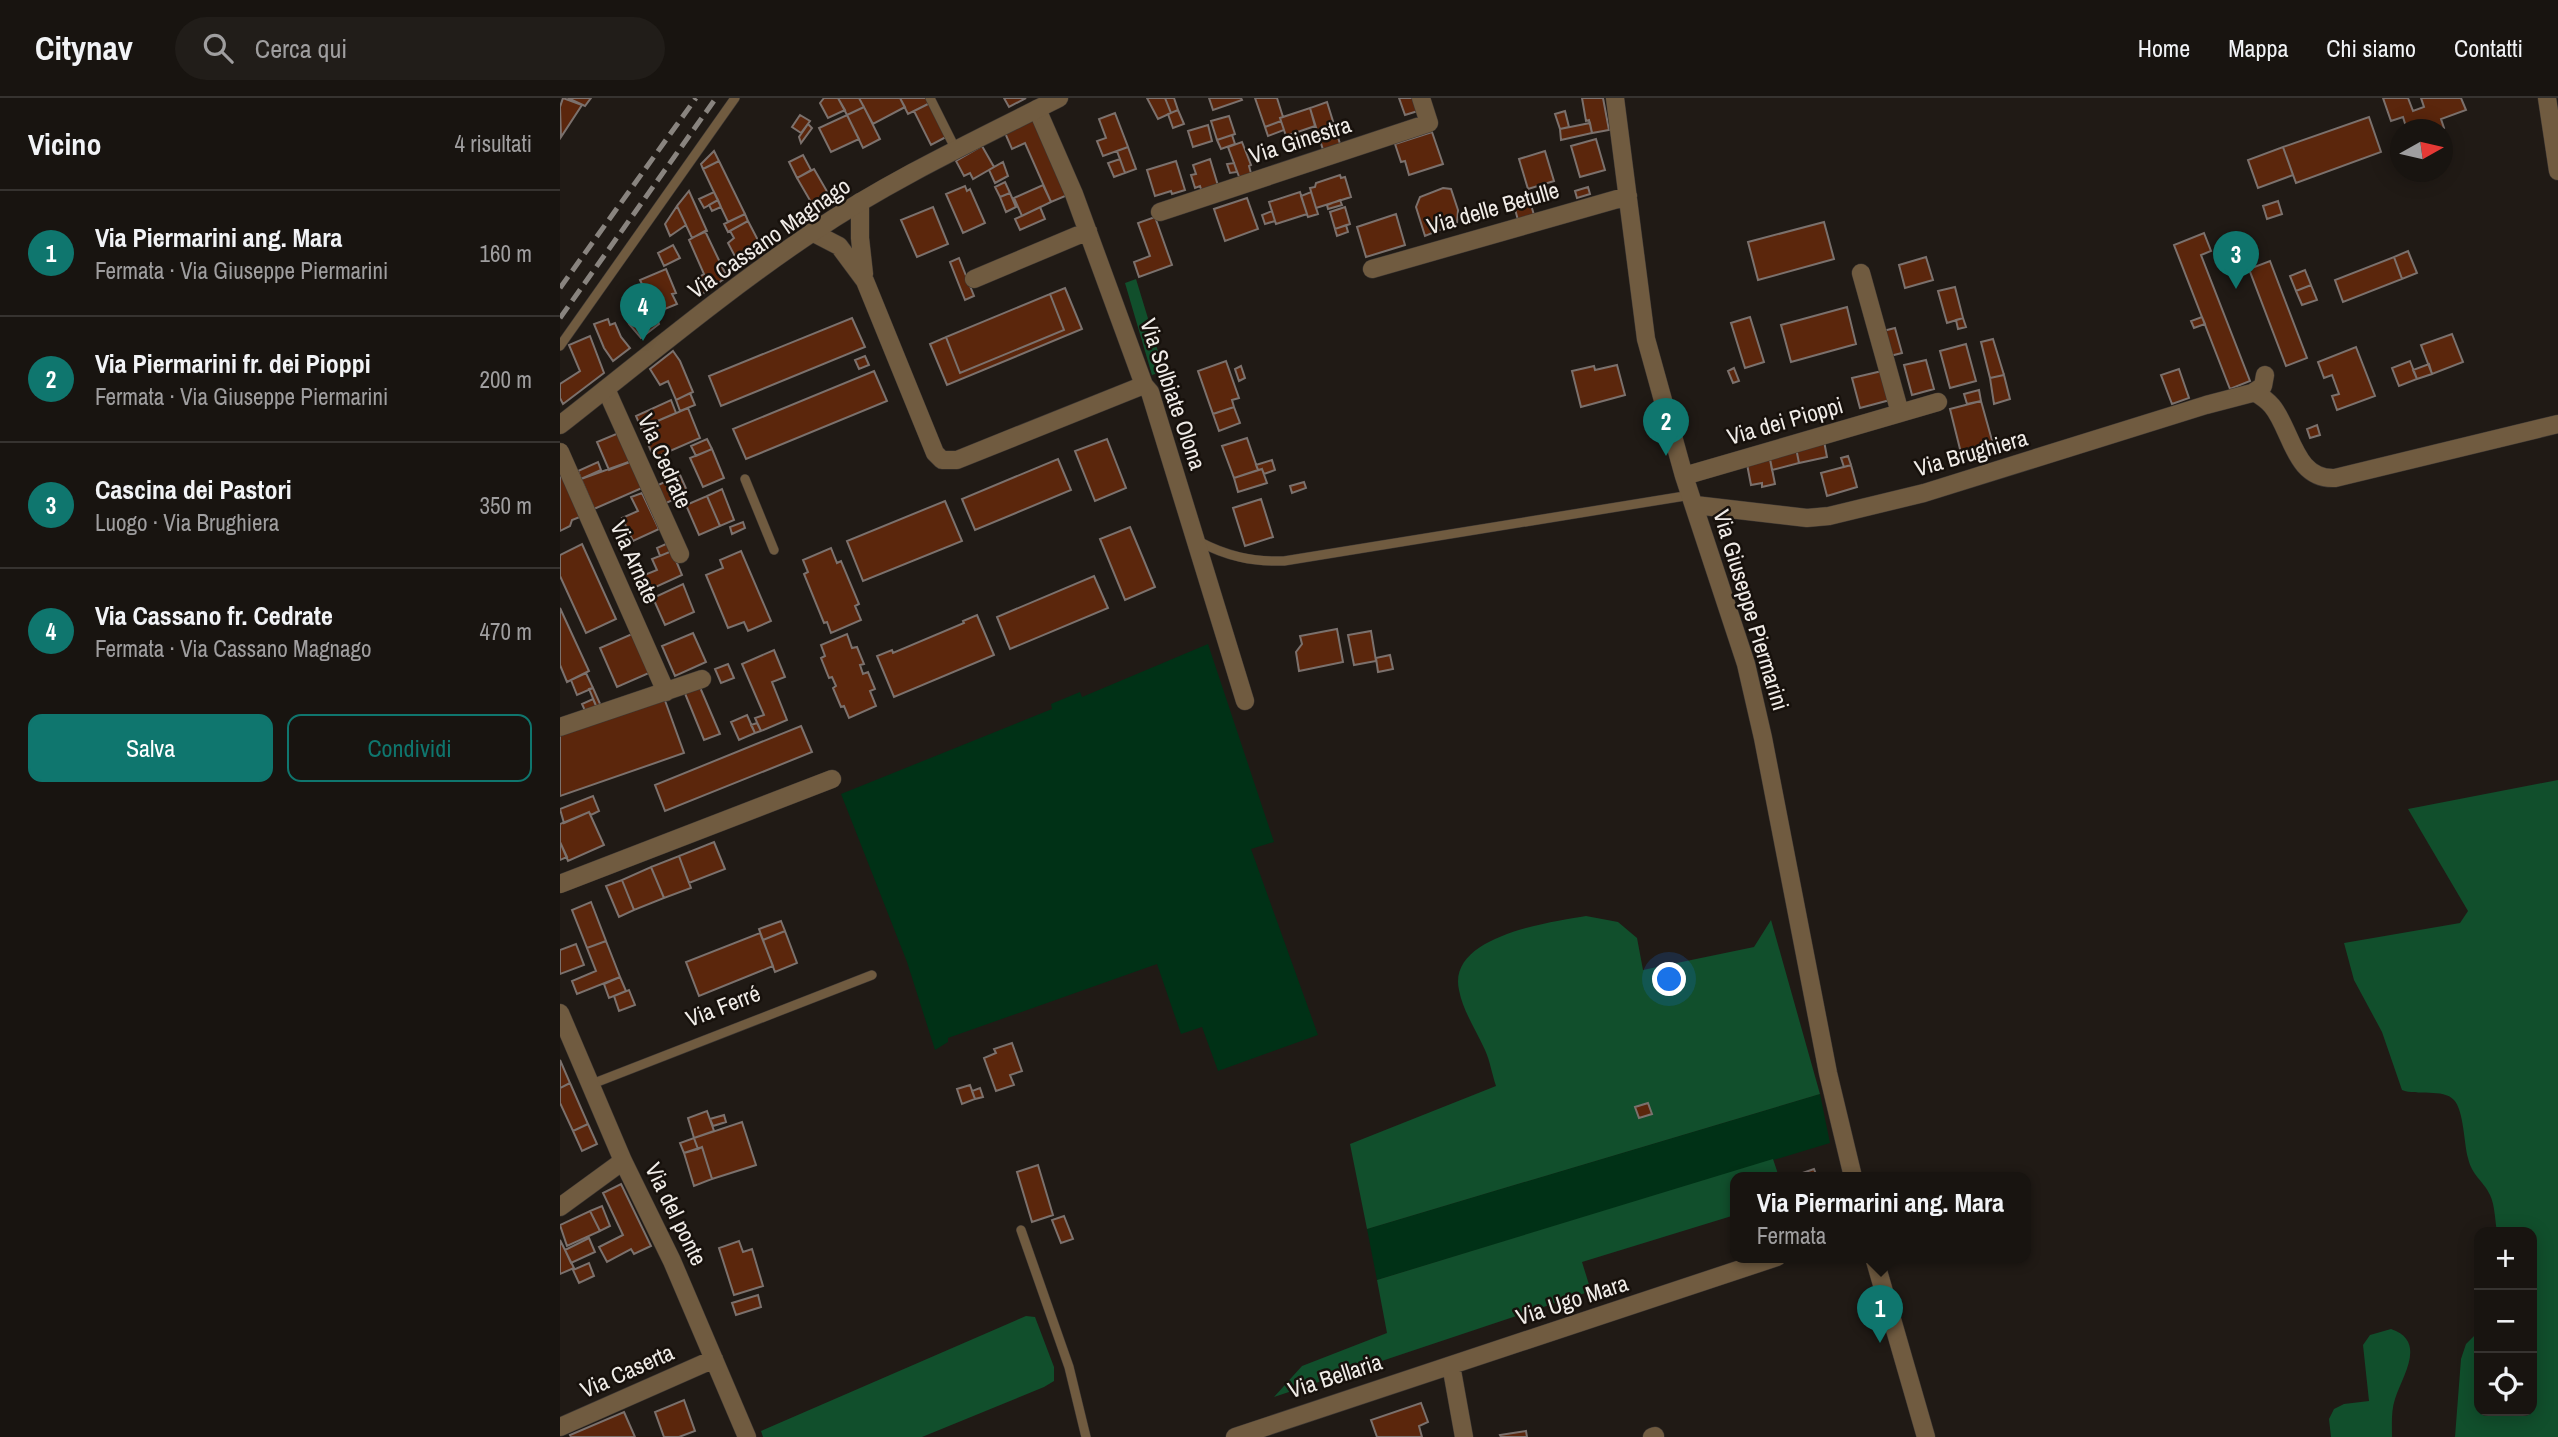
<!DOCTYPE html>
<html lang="it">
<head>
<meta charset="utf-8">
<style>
	:root { --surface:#181410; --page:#211d19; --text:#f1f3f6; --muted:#9f9e9f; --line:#363330; --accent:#0f766e }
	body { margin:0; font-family:"Archivo Narrow",sans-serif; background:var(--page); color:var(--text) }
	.controls { position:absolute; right:21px; bottom:21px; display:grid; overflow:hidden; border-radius:14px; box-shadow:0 4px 18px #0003 }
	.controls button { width:63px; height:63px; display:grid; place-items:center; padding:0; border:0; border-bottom:2px solid var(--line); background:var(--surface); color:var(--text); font:35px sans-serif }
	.compass { position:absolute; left:1830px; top:21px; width:63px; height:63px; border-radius:50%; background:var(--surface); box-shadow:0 4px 18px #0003; rotate:82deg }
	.you { position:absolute; left:1110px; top:882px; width:24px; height:24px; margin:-18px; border:5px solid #fff; border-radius:50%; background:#1a73e8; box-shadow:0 0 0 10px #1a73e833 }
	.badge { display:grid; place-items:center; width:46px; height:46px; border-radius:50%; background:var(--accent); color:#fff; font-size:23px; font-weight:700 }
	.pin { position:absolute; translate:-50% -58px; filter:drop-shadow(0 2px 4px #0008) }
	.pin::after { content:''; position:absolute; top:37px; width:24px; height:21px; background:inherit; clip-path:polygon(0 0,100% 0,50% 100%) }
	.popup { position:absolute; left:1170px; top:1074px; width:301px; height:91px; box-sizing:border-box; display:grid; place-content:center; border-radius:14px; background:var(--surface); filter:drop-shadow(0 2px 5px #0005); font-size:23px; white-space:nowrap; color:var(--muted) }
	.popup b { font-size:26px; color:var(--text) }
	.popup::after { content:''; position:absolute; left:50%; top:100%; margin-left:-14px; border:14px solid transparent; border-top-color:var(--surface) }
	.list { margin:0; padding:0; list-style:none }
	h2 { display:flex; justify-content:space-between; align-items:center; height:91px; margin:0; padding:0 28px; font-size:30px }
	h2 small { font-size:23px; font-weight:400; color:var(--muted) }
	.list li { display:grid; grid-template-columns:46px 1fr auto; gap:21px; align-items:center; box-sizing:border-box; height:126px; padding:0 28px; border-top:2px solid var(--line) }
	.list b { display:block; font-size:26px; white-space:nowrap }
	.list p { margin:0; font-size:23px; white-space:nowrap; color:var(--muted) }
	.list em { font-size:23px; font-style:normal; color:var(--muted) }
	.actions { display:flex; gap:14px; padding:21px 28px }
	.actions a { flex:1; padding:16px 0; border:2px solid var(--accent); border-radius:14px; text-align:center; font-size:24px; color:var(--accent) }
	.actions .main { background:var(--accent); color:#fff }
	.icon { flex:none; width:38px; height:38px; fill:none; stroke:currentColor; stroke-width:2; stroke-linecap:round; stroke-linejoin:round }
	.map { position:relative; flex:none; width:1998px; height:1339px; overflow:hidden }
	header { display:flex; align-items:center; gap:42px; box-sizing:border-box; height:98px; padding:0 35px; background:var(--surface); border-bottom:2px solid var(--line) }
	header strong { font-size:33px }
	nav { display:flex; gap:38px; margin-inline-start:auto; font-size:24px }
	.search { width:490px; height:63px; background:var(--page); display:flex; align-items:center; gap:18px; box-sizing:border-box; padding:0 24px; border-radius:38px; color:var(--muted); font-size:26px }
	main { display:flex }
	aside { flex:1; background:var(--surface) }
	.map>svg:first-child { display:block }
	.green { fill:#003116 }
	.forest { fill:#114f2c }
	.building { fill:#5b260c; stroke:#7b716d; stroke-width:2 }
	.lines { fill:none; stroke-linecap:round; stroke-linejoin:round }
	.service-casing { stroke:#3d3733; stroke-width:10 }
	.minor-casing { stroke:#3d3733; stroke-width:19 }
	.tertiary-casing { stroke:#3d3733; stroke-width:19 }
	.service { stroke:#705b40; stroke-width:9 }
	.minor { stroke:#705b40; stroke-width:18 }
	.tertiary { stroke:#705b40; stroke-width:18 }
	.rail { stroke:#89847f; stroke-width:5; stroke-dasharray:14 7; stroke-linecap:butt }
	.labels { text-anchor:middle; stroke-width:5; stroke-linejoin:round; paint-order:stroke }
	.street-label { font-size:23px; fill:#f0ece8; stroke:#17110c }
</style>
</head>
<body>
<header>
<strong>Citynav</strong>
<div class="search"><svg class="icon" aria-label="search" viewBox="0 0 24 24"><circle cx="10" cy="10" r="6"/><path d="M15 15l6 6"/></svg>Cerca qui</div>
<nav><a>Home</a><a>Mappa</a><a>Chi siamo</a><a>Contatti</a></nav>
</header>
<main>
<aside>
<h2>Vicino<small>4 risultati</small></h2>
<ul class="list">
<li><span class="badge">1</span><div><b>Via Piermarini ang. Mara</b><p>Fermata · Via Giuseppe Piermarini</p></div><em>160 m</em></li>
<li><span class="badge">2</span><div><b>Via Piermarini fr. dei Pioppi</b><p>Fermata · Via Giuseppe Piermarini</p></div><em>200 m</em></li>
<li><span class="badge">3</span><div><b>Cascina dei Pastori</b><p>Luogo · Via Brughiera</p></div><em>350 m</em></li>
<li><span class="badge">4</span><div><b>Via Cassano fr. Cedrate</b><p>Fermata · Via Cassano Magnago</p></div><em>470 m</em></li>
</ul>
<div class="actions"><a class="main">Salva</a><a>Condividi</a></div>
</aside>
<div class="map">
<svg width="1998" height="1339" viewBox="0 0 1998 1339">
	<rect width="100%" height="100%" fill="#201a15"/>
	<path class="green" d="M648,546L714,744L691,751L758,937L658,973L642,929L621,936L597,866L388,940V944L375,952L347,864L281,696L492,611L491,606L520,594L522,599Z
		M1260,996L1270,1045L817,1182L807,1131Z"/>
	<path class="forest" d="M576,181L604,273L592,277L565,185Z
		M1998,682V1339H1895L1901,1261L1906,1246L1919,1233V1313H1972V1134H1937C1935,1123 1935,1107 1930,1097C1923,1082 1912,1078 1908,1060C1904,1046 1904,1013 1894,1002C1883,990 1857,998 1842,992L1822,934L1794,882L1784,845L1900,825L1908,813L1848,711Z
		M1026,818L1058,824L1077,840L1083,872L1194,849L1211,822L1260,996L807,1131L790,1046L936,988C932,976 930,963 925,952C916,932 903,913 899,892C887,838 990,824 1026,818Z
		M1213,1061L1219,1079H1175V1117L1022,1164L1031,1193L714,1299L742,1268L827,1235L817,1182Z
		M466,1218L475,1219L494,1269V1283L484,1289L362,1339H203L201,1333Z
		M1831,1231C1867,1243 1843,1277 1835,1301C1831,1313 1832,1326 1832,1339H1771L1769,1321L1774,1311L1784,1306L1809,1303L1803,1247L1810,1237Z"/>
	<path class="building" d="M3,0L22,7L1,39L0,9Z
		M8,0H31L25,8Z
		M264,0H278L285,12L268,20L260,5Z
		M278,0H299L304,9L287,17Z
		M299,0H340L345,9L313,26Z
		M340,0H367L370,5L348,16Z
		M444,0H466L449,9Z
		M587,0H605L611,15L598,21Z
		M605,0H614L618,12L611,15Z
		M649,0H681L682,2L653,12Z
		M695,0H717L723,19L720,20L721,23L705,29Z
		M839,0H857L861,12L845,17Z
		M1022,0H1043L1049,32L1032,35L1029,22L1026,23Z
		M1823,0H1848L1853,13L1864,9L1861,0H1901L1906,12L1881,21L1884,30L1880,32H1847L1843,19L1831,23Z
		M767,4L781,49L764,55L750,10Z
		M370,5L386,39L371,47L354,13Z
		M304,9L320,41L303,50L287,17Z
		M750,10L755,28L726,38L720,20Z
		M618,12L624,26L613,30L608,16Z
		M1005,13L1009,29L1000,31L995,16Z
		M555,15L568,49L543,58L537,43L546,40L539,21Z
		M240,17L250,23L241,35L232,29Z
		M287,17L299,41L271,54L259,30Z
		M669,18L675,36L657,42L651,23Z
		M1809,19L1821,54L1736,85L1723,49Z
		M477,20L510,96L491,104L465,45L452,51L445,35Z
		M721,23L724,32L708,38L705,29Z
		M1030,25L1032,35L1001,42L1000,31Z
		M248,26L252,30L241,45L239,39Z
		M648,27L652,43L633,49L628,33Z
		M872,34L883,66L849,77L845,63L841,64L835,46Z
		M672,37L675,46L661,51L657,42Z
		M1036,41L1045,72L1020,79L1011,48Z
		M682,44L691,67L689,68L692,79L681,84L668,49Z
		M422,48L434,69L413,81L410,75L404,78L396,63Z
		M568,49L576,71L565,75L557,53Z
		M1723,49L1733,77L1698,90L1688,62Z
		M154,53L159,63L143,71L141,66Z
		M985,53L994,83L968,91L959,61Z
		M243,57L251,72L237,80L229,64Z
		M560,61L565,75L554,79L548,65Z
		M650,61L659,91L643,97L640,88L635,90L631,77L636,76L633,67Z
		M159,63L185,116L168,124L143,71Z
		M616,63L625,92L612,96L611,93L595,98L587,72Z
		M443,64L448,78L435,85L429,72Z
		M674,65L677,74L670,75L667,66Z
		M254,71L272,102L255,111L237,80Z
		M780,77L781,80L785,79L791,99L756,110L750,90L755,89L756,85Z
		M445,84L450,95L440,99L435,89Z
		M483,87L491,104L462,118L454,100Z
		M405,88L407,93L410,91L425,125L403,135L386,96Z
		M1028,89L1030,96L1017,100L1015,93Z
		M883,90L891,91L898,112L897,125L865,138L856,109L860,99Z
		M129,93L147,133L132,140L117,108Z
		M154,94L158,102L144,110L139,101Z
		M740,94L747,116L716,126L709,104Z
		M751,94L758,116L748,119L741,98Z
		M450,95L456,109L446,114L440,99Z
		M687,100L698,131L665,143L654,111Z
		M969,100L974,117L958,122L953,104Z
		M158,102L161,109L152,113L149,107Z
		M780,102L782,107L768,111L767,107Z
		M1718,103L1722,116L1707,121L1703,108Z
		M117,108L126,127L110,138L105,126Z
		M373,109L388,146L357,159L341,122Z
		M480,109L485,121L460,132L455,121Z
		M785,109L790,126L775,131L770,114Z
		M712,113L715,123L705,126L702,117Z
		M185,116L188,123L168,134L164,126Z
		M836,116L845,147L806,159L797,129Z
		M595,119L612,167L579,179L574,164L590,158L578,125Z
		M188,123L201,148L179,166L168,145L174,140L170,133Z
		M1264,124L1274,161L1198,182L1188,144Z
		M786,127L788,134L777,138L775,131Z
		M145,133L167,179L142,196L134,182L144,176L129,142Z
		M1644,135L1651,153L1641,157L1690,283L1670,291L1614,147Z
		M113,147L120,160L104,168L98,155Z
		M1848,153L1857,175L1842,181L1834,159Z
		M1366,159L1373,182L1345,190L1339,167Z
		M1834,159L1842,181L1783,204L1775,182Z
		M399,160L414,198L405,202L390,164Z
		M1710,163L1747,260L1726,268L1689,171Z
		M106,171L116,195L112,196L117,206L100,213L97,205L92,207L80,182Z
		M1745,172L1751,187L1736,193L1730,178Z
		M1751,187L1757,202L1742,207L1736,193Z
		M1395,189L1403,220L1387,225L1378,193Z
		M505,190L522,231L387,287L370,246L386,239L400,275L504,232L490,196Z
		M80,195L86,210L91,207L99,226L81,240L69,226L62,211L67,208L64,202Z
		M490,196L504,232L400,275L386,239Z
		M1287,209L1296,246L1231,264L1221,227Z
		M1190,219L1204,264L1185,270L1171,225Z
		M1642,219L1645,226L1634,230L1631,223Z
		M292,220L305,249L161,308L149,278Z
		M1403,220L1406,229L1398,231L1396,222Z
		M48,221L50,227L55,225L61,239L70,250L53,263L44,250L34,226Z
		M1335,230L1342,255L1330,258L1323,233Z
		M1892,236L1903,264L1872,276L1861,247Z
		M30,238L44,275L3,306L0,300V286L20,273L9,247Z
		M1433,241L1444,277L1430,280L1421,244Z
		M1406,246L1416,283L1390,290L1380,253Z
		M1796,249L1815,298L1777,312L1772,298L1779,296L1772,277L1764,280L1758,264Z
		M113,253L120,263L133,294L116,302L108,283L100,287L90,271Z
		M305,258L309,267L299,271L295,262Z
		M1366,262L1374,291L1352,297L1344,267Z
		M666,263L679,300L672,302L674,309L653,316L638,273Z
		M1850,263L1857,281L1839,288L1832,270Z
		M1869,266L1872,276L1857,281L1853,272Z
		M1057,267L1065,297L1021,309L1012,273L1034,268L1035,272Z
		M681,268L685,280L679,283L675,271Z
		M1174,270L1179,283L1173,285L1168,273Z
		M1619,271L1629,300L1612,306L1601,277Z
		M314,273L327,303L186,361L173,331Z
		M1322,273L1330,302L1300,310L1292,280Z
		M1444,277L1450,301L1434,306L1430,280Z
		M1419,292L1421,303L1407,306L1404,296Z
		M130,295L135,307L120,313L116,302Z
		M111,302L116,315L81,330L76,318Z
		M1421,303L1433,346L1401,355L1390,311Z
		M674,309L680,325L659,333L653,316Z
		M128,310L140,340L94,360L81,330Z
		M1757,327L1760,337L1750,340L1747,331Z
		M61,334L73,363L49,372L37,344Z
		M687,340L698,372L674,380L662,348Z
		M147,341L152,351L136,358L131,348Z
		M547,341L566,390L535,403L515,353Z
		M1264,343L1267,359L1239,365L1236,350Z
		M1236,350L1239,365L1212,372L1209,356Z
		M152,351L164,380L143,389L130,360Z
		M1209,356L1215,386L1202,389V385L1191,387L1186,361Z
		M1288,358L1291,367L1284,369L1281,360Z
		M498,361L511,392L415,432L402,401Z
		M712,362L715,372L704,376L702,371L698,372L696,367Z
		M71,363L82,390L34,411L21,381Z
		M38,364L41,372L21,381L18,373Z
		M0,365L25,417L12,422L10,428L0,433Z
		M1291,367L1297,389L1267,398L1261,375Z
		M702,371L707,385L678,394L674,380Z
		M120,377L128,395L104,406L96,388Z
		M744,384L746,390L732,395L730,388Z
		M162,391L174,422L160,428L147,398Z
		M82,395L99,431L73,443L62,420L78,413L71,399Z
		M147,398L160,428L139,437L126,407Z
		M701,401L713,439L685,448L673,410Z
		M385,403L402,443L303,483L287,443Z
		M183,424L185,430L172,436L170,429Z
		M570,429L595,489L565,502L540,441Z
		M108,445L112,453L100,458L97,450Z
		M22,446L56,521L26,535L0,478V457Z
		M271,450L277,465L281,463L299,506L295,508L301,522L271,535L267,524L264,525L244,476L248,474L243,462Z
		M112,453L122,477L89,492L82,478L97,472L92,461Z
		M181,453L211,523L188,533L184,524L168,530L146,477L163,470L160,462Z
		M534,478L548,510L450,551L437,519Z
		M123,486L134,514L105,527L93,500Z
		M0,510L29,573L7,584L0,567Z
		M417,517L434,557L334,599L317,558L332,552L333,555L404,525L403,523Z
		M777,531L783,564L739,573L736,554L742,546L740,538Z
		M811,533L816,563L794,567L788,537Z
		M133,535L146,564L115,578L102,548Z
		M72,536L89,575L57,589L40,550Z
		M287,536L292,550L297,549L304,566L300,567L303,576L308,574L315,591L310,593L316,608L289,620L284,608L281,609L273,590L276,588L272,579L269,580L261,560L265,558L261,547Z
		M214,552L225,579L212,584L227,622L201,633L195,620L204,617L182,566Z
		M830,557L833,571L818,574L816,560Z
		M168,566L174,580L161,585L155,571Z
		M26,575L33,590L17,597L11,582Z
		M139,587L160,636L144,642L124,593Z
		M33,590L41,608L37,610L29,591Z
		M103,597L124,655L0,698V632Z
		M33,601L37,610L26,615L22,606Z
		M187,617L195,635L179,642L171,624Z
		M197,625L201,633L195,635L191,627Z
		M241,628L252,654L105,713L95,687Z
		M33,698L39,713L31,717L29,714L4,725L0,711Z
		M29,714L44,747L8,763L0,744V726Z
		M0,744L7,759L0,762Z
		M154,744L165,771L129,785L119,758Z
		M119,758L131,790L104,800L91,769Z
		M91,769L104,800L74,812L62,782Z
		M62,782L74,812L59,819L46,788Z
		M31,804L46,843L27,850L12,812Z
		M221,823L225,833L203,842L199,831Z
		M225,833L237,865L215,874L203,842Z
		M200,835L213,868L139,898L126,864Z
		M46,843L60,879L17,896L12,883L36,873L27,850Z
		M16,846L24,867L0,876V852Z
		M60,879L66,893L49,900L44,886Z
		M69,892L75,907L59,913L54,898Z
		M452,945L462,973L450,977L454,987L436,993L424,960L436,955L434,951Z
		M0,962L10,985L0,990Z
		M10,985L28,1026L13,1033L0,1005V990Z
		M410,987L415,1001L402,1006L397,991Z
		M420,990L423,999L415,1001L412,993Z
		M1088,1005L1092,1016L1079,1020L1075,1009Z
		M147,1013L154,1033L134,1040L128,1020Z
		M164,1017L166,1024L153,1028L150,1021Z
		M182,1024L196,1067L152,1081L142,1049L138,1051L134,1040Z
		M28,1026L37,1046L22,1053L13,1033Z
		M134,1040L138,1051L124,1055L120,1045Z
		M142,1049L152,1081L134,1088L124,1055Z
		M478,1067L493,1117L472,1124L457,1074Z
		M1254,1071L1257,1079H1231Z
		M61,1086L91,1148L74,1156L71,1151L47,1164L39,1149L63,1137L43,1095Z
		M42,1108L50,1128L40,1133L30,1113Z
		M30,1113L40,1133L7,1148L0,1127Z
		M504,1118L513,1141L501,1145L492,1122Z
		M29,1140L35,1154L11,1165L5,1152Z
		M0,1142L14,1170L0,1176Z
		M179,1143L183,1154L192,1151L203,1188L174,1197L159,1150Z
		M29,1165L34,1178L19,1185L13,1172Z
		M198,1197L201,1209L176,1217L172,1205Z
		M124,1302L135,1333L119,1339H104L95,1314Z
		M861,1305L868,1324L859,1328L862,1339H817L811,1322Z
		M64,1314L75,1339H11L10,1337Z
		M966,1333L967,1339H941L940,1337Z"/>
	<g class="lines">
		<defs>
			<path id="service" d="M370,0L396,52
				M0,248L175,0
				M185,381L214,452
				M638,443C666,458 692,464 724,463L1131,397
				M32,986L312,877
				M461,1132L509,1269L526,1339"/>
			<path id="minor" d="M1055,0L1086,241L1124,378L1186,566L1203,640L1268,975L1293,1079
				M477,11L514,96L584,287L590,294L685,603
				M300,104V140L304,176
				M600,114L869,25L861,0
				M252,134L279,148L305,183L375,355L382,362H397L584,287
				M812,171L1068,98
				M1301,175L1340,315
				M414,181L528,133
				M46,291L120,456
				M1694,294C1701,298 1707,302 1712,308C1732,332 1734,382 1775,380L1998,326
				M0,354L106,594
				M1124,378L1378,304
				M1135,407L1247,420L1269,418L1364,395L1646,307L1692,295L1703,288L1705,277
				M0,629L142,581
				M0,786L272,681
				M0,915L63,1063L112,1163L187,1339
				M0,1109L63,1063
				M1314,1159L1366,1339
				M891,1267L904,1339
				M0,1329L154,1261
				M675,1339L1217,1159
				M1092,1339L1095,1338"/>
			<path id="tertiary" d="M1987,0L1998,73
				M0,327C83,262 165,193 253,134C330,82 416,42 499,0"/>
		</defs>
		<use href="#service" class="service-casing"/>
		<use href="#minor" class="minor-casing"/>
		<use href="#tertiary" class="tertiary-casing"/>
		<use href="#service" class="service"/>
		<use href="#minor" class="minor"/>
		<use href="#tertiary" class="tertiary"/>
		<path class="rail" d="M0,190L136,0
			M0,220L156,0"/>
	</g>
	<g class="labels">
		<g class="street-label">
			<text transform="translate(740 42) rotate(-18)" y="8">Via Ginestra</text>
			<text transform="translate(933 110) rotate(-16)" y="8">Via delle Betulle</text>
			<text transform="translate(209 140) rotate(-35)" y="8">Via Cassano Magnago</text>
			<text transform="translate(613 296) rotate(71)" y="8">Via Solbiate Olona</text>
			<text transform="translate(1225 323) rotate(-16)" y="8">Via dei Pioppi</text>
			<text transform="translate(1411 355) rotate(-16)" y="8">Via Brughiera</text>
			<text transform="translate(105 363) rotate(66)" y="8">Via Cedrate</text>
			<text transform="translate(75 464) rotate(66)" y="8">Via Arnate</text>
			<text transform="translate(1191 512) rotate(73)" y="8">Via Giuseppe Piermarini</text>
			<text transform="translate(163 908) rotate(-21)" y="8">Via Ferré</text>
			<text transform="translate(116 1116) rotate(64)" y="8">Via del ponte</text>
			<text transform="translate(1012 1202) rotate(-18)" y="8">Via Ugo Mara</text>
			<text transform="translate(67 1273) rotate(-24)" y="8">Via Caserta</text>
			<text transform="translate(775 1278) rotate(-18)" y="8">Via Bellaria</text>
		</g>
	</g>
</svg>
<div class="controls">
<button>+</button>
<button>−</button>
<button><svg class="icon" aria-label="locate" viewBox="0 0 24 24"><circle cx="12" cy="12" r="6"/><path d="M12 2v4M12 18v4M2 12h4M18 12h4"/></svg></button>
</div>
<svg class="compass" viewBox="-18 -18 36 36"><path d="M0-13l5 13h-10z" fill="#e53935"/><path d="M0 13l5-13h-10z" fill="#9f9e9f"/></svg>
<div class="you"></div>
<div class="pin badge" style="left:1320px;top:1245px">1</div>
<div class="popup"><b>Via Piermarini ang. Mara</b>Fermata</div>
<div class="pin badge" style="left:1106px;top:358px">2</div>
<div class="pin badge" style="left:1676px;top:191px">3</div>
<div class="pin badge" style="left:83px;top:243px">4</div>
</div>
</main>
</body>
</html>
